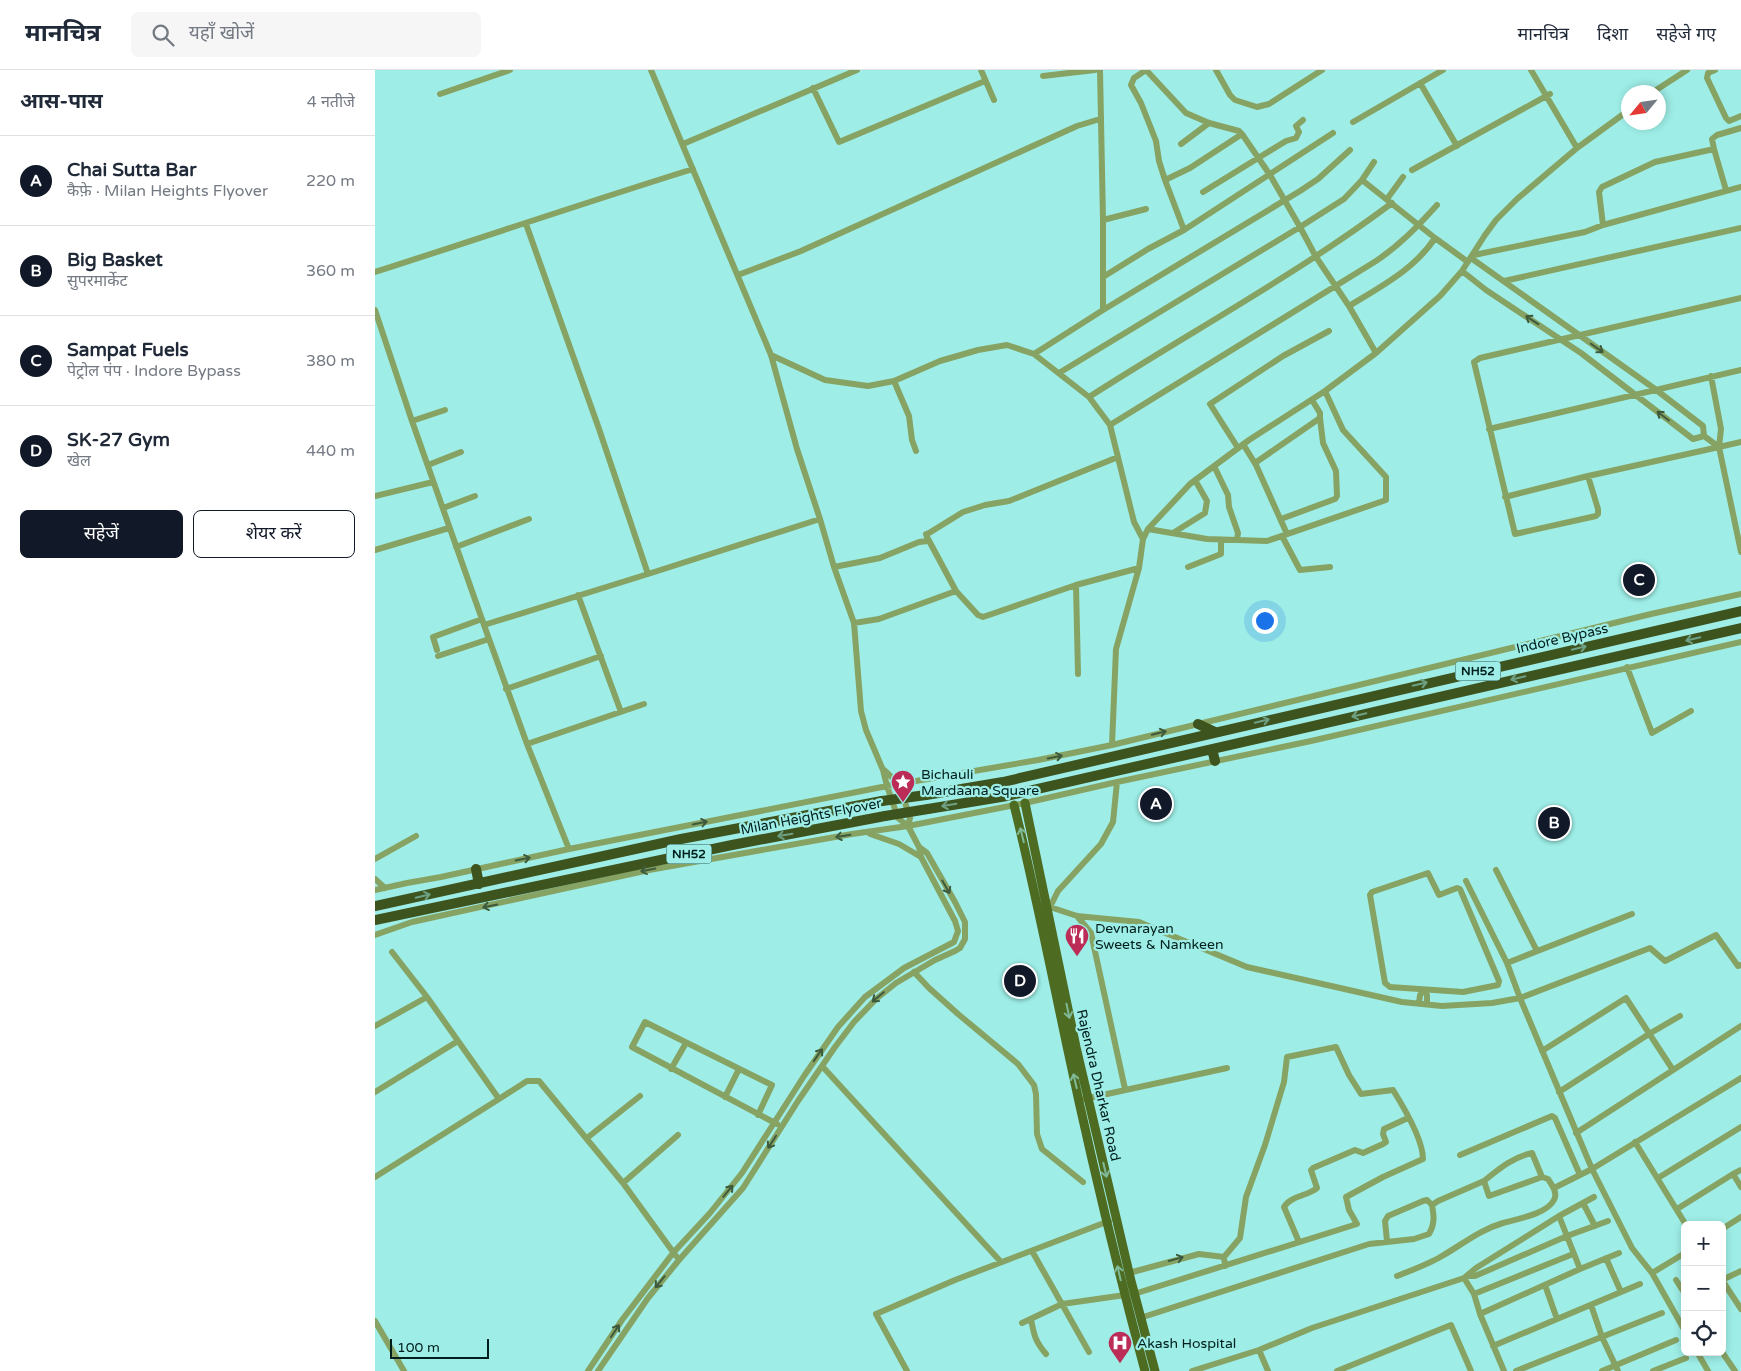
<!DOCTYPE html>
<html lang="hi">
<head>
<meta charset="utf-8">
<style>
	:root { --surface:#fff; --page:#f6f6f7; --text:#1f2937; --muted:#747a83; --line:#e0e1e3; --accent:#111827 }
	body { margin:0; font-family:"Varela Round","Noto Sans Devanagari",sans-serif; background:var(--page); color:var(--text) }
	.controls { position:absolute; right:15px; bottom:15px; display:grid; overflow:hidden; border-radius:8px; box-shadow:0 2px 8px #0003 }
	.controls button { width:45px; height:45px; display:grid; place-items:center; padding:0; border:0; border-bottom:1px solid var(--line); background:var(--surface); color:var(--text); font:25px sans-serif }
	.compass { position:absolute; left:1246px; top:15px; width:45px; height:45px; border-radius:50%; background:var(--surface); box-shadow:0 2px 8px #0003; rotate:241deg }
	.scale { position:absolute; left:15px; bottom:12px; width:99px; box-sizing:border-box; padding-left:5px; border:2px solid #001f1c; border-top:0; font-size:14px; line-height:18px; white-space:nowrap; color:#001f1c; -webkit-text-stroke:4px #9eeee7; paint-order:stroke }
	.you { position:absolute; left:889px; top:550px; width:18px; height:18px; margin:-12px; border:4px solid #fff; border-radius:50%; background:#1a73e8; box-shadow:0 0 0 8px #1a73e833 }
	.badge { display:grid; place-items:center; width:32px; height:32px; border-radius:50%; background:var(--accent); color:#fff; font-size:16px; font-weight:700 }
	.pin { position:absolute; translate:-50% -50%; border:2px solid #fff; box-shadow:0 1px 5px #0006 }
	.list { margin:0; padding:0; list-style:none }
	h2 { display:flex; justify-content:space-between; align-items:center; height:65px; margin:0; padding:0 20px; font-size:21px }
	h2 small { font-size:16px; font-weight:400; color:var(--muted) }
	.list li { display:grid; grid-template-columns:32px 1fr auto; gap:15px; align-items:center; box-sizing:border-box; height:90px; padding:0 20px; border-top:1px solid var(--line) }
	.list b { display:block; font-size:19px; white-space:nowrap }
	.list p { margin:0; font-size:16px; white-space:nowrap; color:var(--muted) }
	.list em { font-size:16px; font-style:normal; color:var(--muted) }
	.actions { display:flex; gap:10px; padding:15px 20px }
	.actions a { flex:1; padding:11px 0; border:1px solid var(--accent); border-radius:8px; text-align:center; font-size:18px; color:var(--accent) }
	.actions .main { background:var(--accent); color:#fff }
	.icon { flex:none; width:28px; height:28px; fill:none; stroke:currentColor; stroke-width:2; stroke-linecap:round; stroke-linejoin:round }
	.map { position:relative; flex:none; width:1366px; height:1301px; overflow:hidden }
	header { display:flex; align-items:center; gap:30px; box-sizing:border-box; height:70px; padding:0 25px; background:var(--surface); border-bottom:1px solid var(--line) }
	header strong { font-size:24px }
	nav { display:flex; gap:28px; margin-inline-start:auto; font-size:18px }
	.search { width:350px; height:45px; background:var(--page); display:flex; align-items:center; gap:12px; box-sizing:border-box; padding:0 18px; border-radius:8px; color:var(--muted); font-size:19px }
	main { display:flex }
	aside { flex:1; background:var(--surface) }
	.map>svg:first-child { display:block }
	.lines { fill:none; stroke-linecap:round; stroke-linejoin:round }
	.minor { stroke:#87a364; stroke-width:6 }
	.major { stroke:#4d6b21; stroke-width:9 }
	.highway { stroke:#3e541f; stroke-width:10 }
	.highway-bridge { stroke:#3e541f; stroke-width:10 }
	.oneway { stroke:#3d5a3c }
	.oneway2 { stroke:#6ea183 }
	.oneway3 { stroke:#7eba98 }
	.labels { text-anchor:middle; stroke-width:4.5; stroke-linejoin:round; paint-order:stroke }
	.shield { fill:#9eeee7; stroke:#2f5d59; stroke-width:1 }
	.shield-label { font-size:12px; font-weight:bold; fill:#001f1c }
	.street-label { font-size:14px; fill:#001f1c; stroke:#9eeee7 }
	.poi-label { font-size:14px; fill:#001f1c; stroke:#9eeee7; text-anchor:start }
</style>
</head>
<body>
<header>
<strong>मानचित्र</strong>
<div class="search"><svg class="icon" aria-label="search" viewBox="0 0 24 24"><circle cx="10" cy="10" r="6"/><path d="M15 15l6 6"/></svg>यहाँ खोजें</div>
<nav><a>मानचित्र</a><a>दिशा</a><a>सहेजे गए</a></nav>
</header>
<main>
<aside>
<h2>आस-पास<small>4 नतीजे</small></h2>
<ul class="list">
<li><span class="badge">A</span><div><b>Chai Sutta Bar</b><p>कैफ़े · Milan Heights Flyover</p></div><em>220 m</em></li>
<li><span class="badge">B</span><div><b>Big Basket</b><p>सुपरमार्केट</p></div><em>360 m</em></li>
<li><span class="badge">C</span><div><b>Sampat Fuels</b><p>पेट्रोल पंप · Indore Bypass</p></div><em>380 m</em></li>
<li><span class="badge">D</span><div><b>SK-27 Gym</b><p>खेल</p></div><em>440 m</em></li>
</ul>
<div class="actions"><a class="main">सहेजें</a><a>शेयर करें</a></div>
</aside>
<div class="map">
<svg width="1366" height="1301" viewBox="0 0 1366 1301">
	<rect width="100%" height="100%" fill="#9eeee7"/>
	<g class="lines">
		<path class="minor" d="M606,0L619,30
			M841,0L855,25L860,30L882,37L894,34L947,0
			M1156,0L1202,78
			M1340,0L1333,3L1332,8L1351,48L1354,51L1366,46
			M668,6L720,0
			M1045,13L1082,76
			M438,18L464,72L610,11
			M1278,22L1312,0
			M65,24L135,0
			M978,52L1068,0
			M308,74L482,0
			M806,74L834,53
			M1037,100L1175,24
			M790,110L784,91L781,71L766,33L756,15L759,8L771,0L811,43L834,53L864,61L867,64L895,105L925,157L969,129L987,110L1060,168
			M987,110L999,92
			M1351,120L1339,79L1337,69L1342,65L1366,58
			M828,122L911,71L921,68L924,62L921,56L928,50
			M1012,129L1028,107
			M728,150L771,139
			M1228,155L1224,122L1227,117L1280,92L1339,79
			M809,160L790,110L815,98L867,64
			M1099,185L1210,162L1228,155L1366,117
			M1096,188L1280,319L1328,356L1329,366
			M1087,201L1111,220L1206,283L1318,369L1329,366
			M0,202C106,168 212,132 318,99
			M363,205L426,181L702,56L725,49
			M728,207L773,179L809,160L958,63
			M1129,211L1366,158
			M974,236C1005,217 1040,199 1060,168L1093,192
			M0,240L37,351L109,555L273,504L223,356L151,154
			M728,240L925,121L943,109L975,80
			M659,284L728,240V150L725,0
			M396,285L450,310L493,316L519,311L565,291L603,280L632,275L659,284L714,327L735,355L759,452L768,469
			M684,303L925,157L941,187L974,236L1001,283
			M519,311L534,346L537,370L541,381
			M714,327C815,262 921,205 1017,133
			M937,330L945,343V348
			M37,351L70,340
			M735,355L1001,191C1025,175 1043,156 1062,135
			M1114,359L1366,300
			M1329,366L1344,377L1366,482
			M868,374L881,395L912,464
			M1344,377L1366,372
			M863,378L835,334L908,286L954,261
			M743,387L634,431L610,435L588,442L554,463L551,464L552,467L581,521L603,545L608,547L701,515L764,498
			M880,393L945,348L948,373L961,401L962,426L960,429L906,449
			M53,395L86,382
			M839,396L853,425L854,437L863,463L862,470
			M1213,406L1223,439V444L1221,446L1140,464L1099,292L1105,288L1366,228
			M0,426L58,412
			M1130,427L1213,406L1344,377L1346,359L1336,306
			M68,438L100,426
			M773,459L832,469L892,471L1011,430V407L968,360L950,321
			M798,463L830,443L832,431L820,410
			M907,466L925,500L955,497
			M81,477L154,449
			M0,480L74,458
			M459,497L505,488L544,472L553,471
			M813,497L846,484V470
			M273,504L445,449
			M701,515L703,604
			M203,525L246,642
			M479,553L504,549L581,521
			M109,555L152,674L194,779
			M62,580L58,567L107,549
			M63,586L114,569
			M1252,597L1277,663L1316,641
			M131,619L226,586
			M152,674L269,634
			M737,675L741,579L764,498L768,469L773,459L815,414L874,370L950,321L1001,283L1065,226L1087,201L1110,165L1121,150L1142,129L1202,78L1254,40
			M509,700L524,714L535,748L533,756
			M495,764L524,774L546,787
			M0,789L41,766
			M1121,800L1162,881
			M1053,803L1064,825L1082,818L1085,819L1124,911L1123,915L1088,922L1015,917L1010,913L995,825L997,822Z
			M0,809L10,818
			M1091,811L1132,893L1145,928L1217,1099L1257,1178L1277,1203L1310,1261
			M0,820L32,813L66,807L194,779L512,716L663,690L737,675L1276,544L1366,524
			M675,837L702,846L764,852L872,897L1027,932L1067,936L1117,933L1145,928L1275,878L1290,891L1341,865L1363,896L1366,895
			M673,841L683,821L726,774L738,752L742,712
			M702,846L716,863L750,1019
			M0,865L37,852L274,800L477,764L533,756L650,733L742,712L936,671L1366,572
			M17,882L52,927L124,1029L152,1011H164L248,1113L301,1186
			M1132,893L1257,844
			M539,902L554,918L583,944L643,994L659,1015L661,1024L662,1064L667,1079L708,1112
			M1044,933L1045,925L1049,920L1052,925V934
			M0,956L52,927
			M1167,981L1251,928L1298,1000
			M447,996L626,1192
			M296,999L311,973
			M0,1022L83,971
			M1184,1022L1274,964L1305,946
			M350,1027L364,999
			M709,1029L852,998
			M383,1045L397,1015L270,952L257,977L402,1054
			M1201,1063L1366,956
			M212,1068L265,1026
			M1260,1072L1311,1155
			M1085,1085L1177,1046L1180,1048L1205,1105
			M1366,1100L1358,1104L1366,1117
			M0,1107L124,1029
			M1283,1108L1366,1057
			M1109,1111C1124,1099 1138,1087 1157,1083L1167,1107
			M248,1113L303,1065
			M1179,1118L1217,1099L1366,1008
			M1208,1133L1220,1156
			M1302,1139L1358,1104
			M1184,1146L1205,1199
			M1347,1159L1366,1147
			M1012,1171L1010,1151L1013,1146L1048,1131L1052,1130L1057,1135L1063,1131L1109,1111L1114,1126L1167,1107L1173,1109C1177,1115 1183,1123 1179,1130C1172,1144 1142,1149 1128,1153C1104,1160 1088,1174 1067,1186C1054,1194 1037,1200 1022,1206
			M924,1172L909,1137C915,1126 933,1126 942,1118L936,1100L938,1098L980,1080L988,1083L1008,1074L1011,1072L1008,1064L1009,1059L1033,1048
			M657,1181L714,1282
			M1231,1188L1246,1222
			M754,1203L824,1184L849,1187
			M1277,1203L1310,1183
			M1093,1206H1100L1192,1166L1233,1151
			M1089,1208L1099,1224
			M1301,1210L1310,1224
			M1347,1210L1366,1239
			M1347,1210L1366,1201
			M1170,1215L1182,1249
			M759,1224L982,1154L974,1140L971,1127L1008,1107L1048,1089C1048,1070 1028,1036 1018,1020L986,1024L974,1005L961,977L912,987L909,1012L890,1075L871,1127L865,1168L849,1187L850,1196
			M1216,1235L1227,1267L1243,1301
			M1105,1244L1205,1199L1244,1183
			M765,1248L994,1174L1039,1169L1054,1164C1060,1154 1059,1146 1057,1135
			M656,1249C659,1265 660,1271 671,1284
			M0,1251L29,1301
			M647,1253L687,1234L750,1225
			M1118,1276L1265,1214
			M884,1280L893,1301
			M1322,1282L1333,1301
			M1347,1282L1360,1301
			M213,1301L247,1250L298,1183L335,1143L367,1103L429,1006L463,957L490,927L529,898L579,872L583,861L580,851L546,787L544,777
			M223,1301L273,1228L304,1190L368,1118L423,1031L460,977L479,952L501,929L521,913L560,890L580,881L585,878L590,869V852L580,832L552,783L544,777L533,756L523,748L512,716L508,700L491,660L486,641L479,553L459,497L445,449L422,379L396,285L276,0
			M532,1301L501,1244L580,1210L734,1151
			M817,1301L884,1280L937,1258L1089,1208L1101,1198L1184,1146L1219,1127
			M962,1301L1076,1255L1096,1301
			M1129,1301L1105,1244L1099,1224L1198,1184
			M1141,1301L1287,1243
			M1227,1301L1301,1270
			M1278,1301L1311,1288"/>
		<path class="major" d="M650,733L701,977L756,1211L780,1301
			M639,735C659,815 675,896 692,976C715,1085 741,1193 770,1301"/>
		<path class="highway" d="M823,654L840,662
			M837,679L840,691
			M551,725L628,712L1366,541
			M553,739L632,726L1366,558
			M101,799L104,814
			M0,836L306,769L507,731
			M0,850L357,775L510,746"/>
		<path class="highway-bridge" d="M507,731L551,725
			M510,746L553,739"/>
	</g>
	<defs><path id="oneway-shaft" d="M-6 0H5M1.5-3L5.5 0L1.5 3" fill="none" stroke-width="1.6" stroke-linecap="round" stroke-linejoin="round" transform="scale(1.25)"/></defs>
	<g class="oneway">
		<use href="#oneway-shaft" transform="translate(1157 250) rotate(-147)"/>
		<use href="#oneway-shaft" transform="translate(1222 278) rotate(35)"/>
		<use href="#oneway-shaft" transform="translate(1288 346) rotate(-143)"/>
		<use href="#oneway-shaft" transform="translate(784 663) rotate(-14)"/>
		<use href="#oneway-shaft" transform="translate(680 687) rotate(-12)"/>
		<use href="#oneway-shaft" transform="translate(325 753) rotate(-11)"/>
		<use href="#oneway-shaft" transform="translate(468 766) rotate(170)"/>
		<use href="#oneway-shaft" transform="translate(148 789) rotate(-12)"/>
		<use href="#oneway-shaft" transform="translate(273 800) rotate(168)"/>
		<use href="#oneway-shaft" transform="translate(571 817) rotate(60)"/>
		<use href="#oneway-shaft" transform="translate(115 836) rotate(168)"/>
		<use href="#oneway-shaft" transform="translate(503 927) rotate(140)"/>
		<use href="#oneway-shaft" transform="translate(443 985) rotate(-55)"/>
		<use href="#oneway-shaft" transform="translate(397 1072) rotate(123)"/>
		<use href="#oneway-shaft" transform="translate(353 1121) rotate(-51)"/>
		<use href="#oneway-shaft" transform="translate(801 1189) rotate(-15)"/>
		<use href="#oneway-shaft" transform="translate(285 1212) rotate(129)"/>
		<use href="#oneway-shaft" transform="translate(240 1261) rotate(-56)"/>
	</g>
	<g class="oneway2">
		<use href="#oneway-shaft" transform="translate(1318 569) rotate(167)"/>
		<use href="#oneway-shaft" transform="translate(1204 578) rotate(-13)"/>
		<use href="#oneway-shaft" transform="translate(1143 608) rotate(167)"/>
		<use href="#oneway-shaft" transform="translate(1045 614) rotate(-13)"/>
		<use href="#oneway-shaft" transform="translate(984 645) rotate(167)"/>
		<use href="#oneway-shaft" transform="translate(887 651) rotate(-13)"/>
		<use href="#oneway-shaft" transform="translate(574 735) rotate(171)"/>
		<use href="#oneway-shaft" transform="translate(410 765) rotate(170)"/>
		<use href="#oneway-shaft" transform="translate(48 826) rotate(-13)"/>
	</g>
	<g class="oneway3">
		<use href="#oneway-shaft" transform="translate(647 765) rotate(-104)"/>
		<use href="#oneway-shaft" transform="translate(693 941) rotate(78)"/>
		<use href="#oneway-shaft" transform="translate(700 1011) rotate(-103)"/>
		<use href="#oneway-shaft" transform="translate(730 1100) rotate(77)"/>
		<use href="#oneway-shaft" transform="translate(744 1203) rotate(-103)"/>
	</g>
	<defs>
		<symbol id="sight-pin" viewBox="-11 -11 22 30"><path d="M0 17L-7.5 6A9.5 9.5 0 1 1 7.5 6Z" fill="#bb2c57" stroke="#9eeee7"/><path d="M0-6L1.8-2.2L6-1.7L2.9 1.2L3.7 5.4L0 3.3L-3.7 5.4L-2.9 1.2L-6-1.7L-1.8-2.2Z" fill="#fff"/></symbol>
		<symbol id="restaurant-pin" viewBox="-11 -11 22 30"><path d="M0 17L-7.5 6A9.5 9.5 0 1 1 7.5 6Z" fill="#bb2c57" stroke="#9eeee7"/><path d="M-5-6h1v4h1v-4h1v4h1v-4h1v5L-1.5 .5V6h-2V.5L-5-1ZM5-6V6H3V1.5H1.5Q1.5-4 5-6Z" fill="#fff"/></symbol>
		<symbol id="hospital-pin" viewBox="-11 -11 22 30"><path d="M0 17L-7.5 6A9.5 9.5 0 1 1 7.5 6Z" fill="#bb2c57" stroke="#9eeee7"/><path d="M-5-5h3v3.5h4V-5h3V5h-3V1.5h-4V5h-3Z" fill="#fff"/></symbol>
	</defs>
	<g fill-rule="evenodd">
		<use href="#sight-pin" x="514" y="698" width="28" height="38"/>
		<use href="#restaurant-pin" x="688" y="852" width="28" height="38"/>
		<use href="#hospital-pin" x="731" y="1259" width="28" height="38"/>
	</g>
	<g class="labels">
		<g class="shield">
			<rect x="1080.5" y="591.5" width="45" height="19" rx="4"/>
			<rect x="291.5" y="774.5" width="45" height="19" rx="4"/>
		</g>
		<g class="shield-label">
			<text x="1103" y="605">NH52</text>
			<text x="314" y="788">NH52</text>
		</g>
		<g class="street-label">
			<text transform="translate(1187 568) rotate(-13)" y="5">Indore Bypass</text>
			<text transform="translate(436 746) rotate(-11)" y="5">Milan Heights Flyover</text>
			<text transform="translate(724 1015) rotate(77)" y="5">Rajendra Dharkar Road</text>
		</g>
		<g class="poi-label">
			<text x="546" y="709">Bichauli<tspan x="546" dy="16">Mardaana Square</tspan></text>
			<text x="720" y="863">Devnarayan<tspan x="720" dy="16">Sweets &amp; Namkeen</tspan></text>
			<text x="762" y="1278">Akash Hospital</text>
		</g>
	</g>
</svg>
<div class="controls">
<button>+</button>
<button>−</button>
<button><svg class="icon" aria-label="locate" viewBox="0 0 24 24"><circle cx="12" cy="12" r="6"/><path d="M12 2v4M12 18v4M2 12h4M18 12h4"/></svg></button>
</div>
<svg class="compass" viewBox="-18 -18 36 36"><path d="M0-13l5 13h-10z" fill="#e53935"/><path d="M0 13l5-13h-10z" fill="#747a83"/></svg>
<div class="scale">100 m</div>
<div class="you"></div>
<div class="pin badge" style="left:781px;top:734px">A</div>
<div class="pin badge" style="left:1179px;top:753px">B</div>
<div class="pin badge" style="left:1264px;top:510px">C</div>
<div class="pin badge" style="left:645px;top:911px">D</div>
</div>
</main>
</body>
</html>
